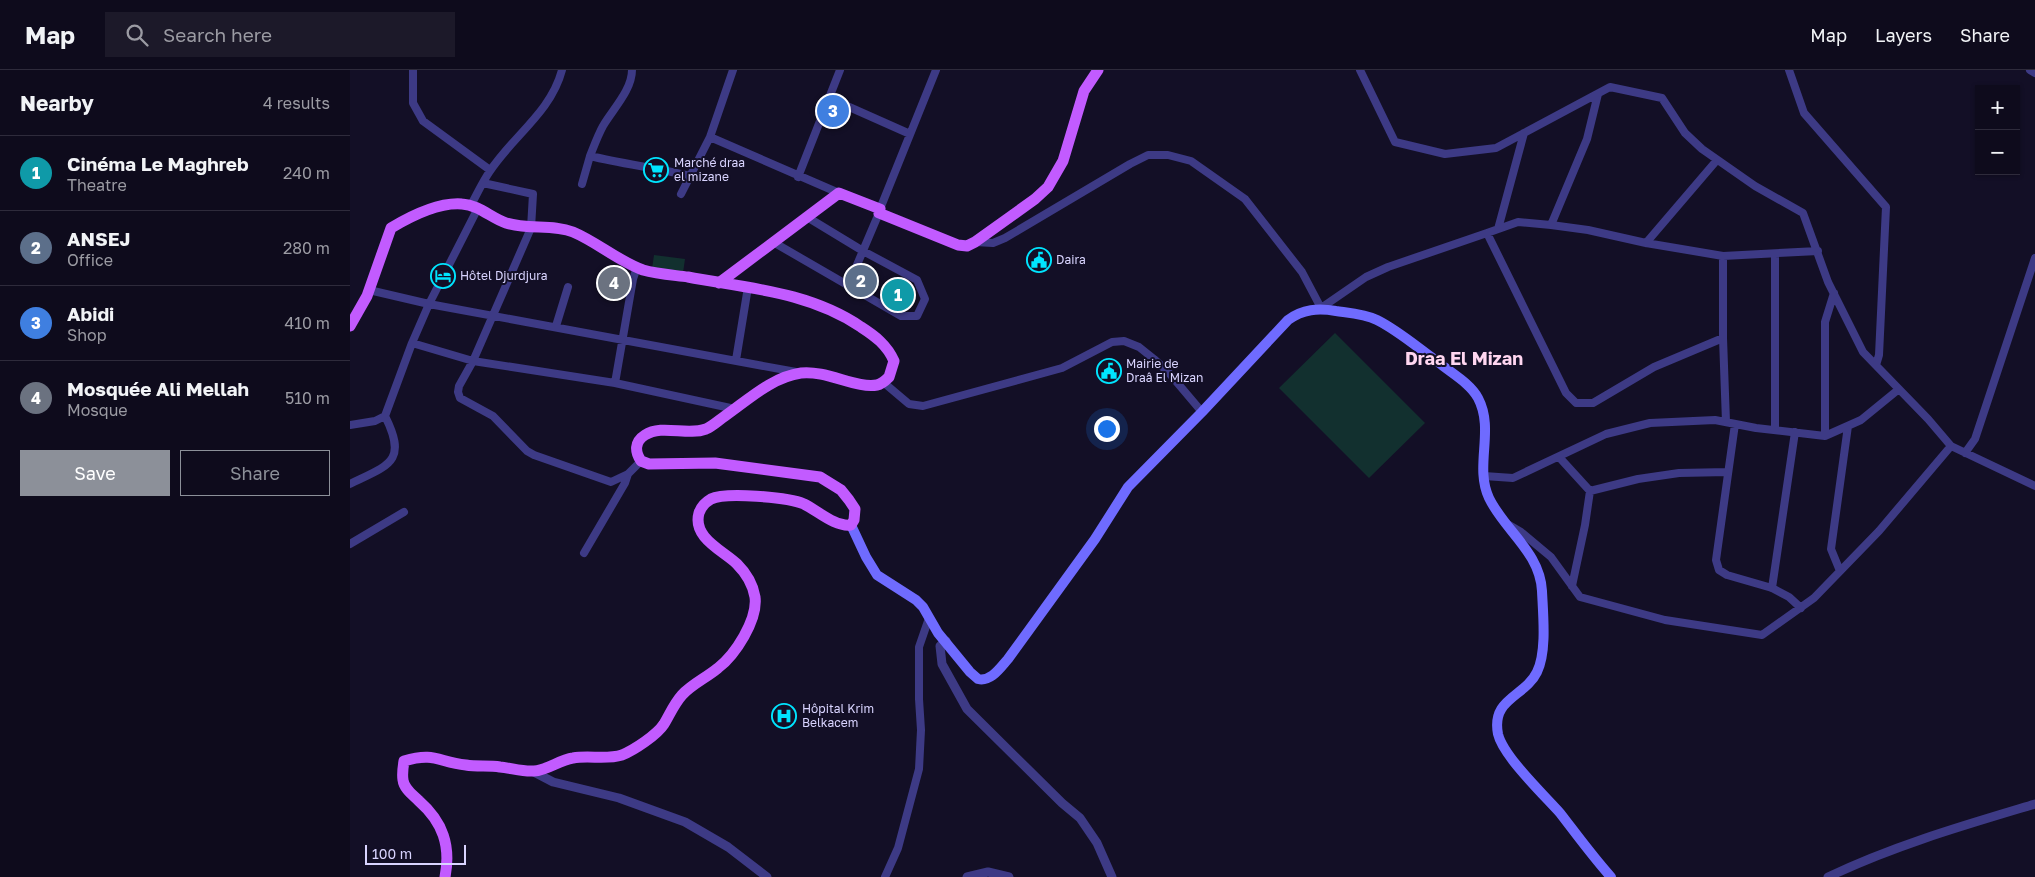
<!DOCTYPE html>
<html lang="en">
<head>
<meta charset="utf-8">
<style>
	:root { --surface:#0e0b1c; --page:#1c1929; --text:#f1f3f6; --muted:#9b9ba3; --line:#2e2b3b; --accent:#8c9099 }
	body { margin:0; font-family:"Golos Text",sans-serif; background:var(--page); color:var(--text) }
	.controls { position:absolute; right:15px; top:15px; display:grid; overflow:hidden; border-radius:0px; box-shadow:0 1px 4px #0004 }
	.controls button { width:45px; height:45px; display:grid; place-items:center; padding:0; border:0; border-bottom:1px solid var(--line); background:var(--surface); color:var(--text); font:25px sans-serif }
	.scale { position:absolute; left:15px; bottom:12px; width:101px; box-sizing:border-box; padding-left:5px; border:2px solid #d9d4ff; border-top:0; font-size:14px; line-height:18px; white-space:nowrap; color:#d9d4ff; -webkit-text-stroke:4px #130f26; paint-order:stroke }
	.you { position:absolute; left:756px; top:358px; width:18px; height:18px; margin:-12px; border:4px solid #fff; border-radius:50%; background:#1a73e8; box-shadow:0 0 0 8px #1a73e833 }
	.badge { display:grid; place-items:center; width:32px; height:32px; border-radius:50%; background:var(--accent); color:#fff; font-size:16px; font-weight:700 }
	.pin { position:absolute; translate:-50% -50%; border:2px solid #fff; box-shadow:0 1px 5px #0006 }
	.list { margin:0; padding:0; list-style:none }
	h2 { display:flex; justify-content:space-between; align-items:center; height:65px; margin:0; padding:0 20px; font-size:21px }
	h2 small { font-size:16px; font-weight:400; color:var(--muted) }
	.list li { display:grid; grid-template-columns:32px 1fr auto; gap:15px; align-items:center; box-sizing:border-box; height:75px; padding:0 20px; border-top:1px solid var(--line) }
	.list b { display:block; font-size:19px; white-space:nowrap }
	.list p { margin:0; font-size:16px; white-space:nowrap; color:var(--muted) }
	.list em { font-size:16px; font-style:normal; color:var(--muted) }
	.actions { display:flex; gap:10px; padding:15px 20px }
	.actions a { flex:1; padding:11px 0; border:1px solid var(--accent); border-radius:0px; text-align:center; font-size:18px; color:var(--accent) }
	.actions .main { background:var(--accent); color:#fff }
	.icon { flex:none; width:28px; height:28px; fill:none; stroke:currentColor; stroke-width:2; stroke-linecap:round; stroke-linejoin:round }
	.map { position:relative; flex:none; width:1685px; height:807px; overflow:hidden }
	header { display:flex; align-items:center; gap:30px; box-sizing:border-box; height:70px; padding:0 25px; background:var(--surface); border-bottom:1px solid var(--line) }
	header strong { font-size:24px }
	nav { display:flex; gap:28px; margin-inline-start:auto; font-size:18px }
	.search { width:350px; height:45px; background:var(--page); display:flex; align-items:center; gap:12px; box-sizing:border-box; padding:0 18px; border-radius:0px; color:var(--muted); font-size:19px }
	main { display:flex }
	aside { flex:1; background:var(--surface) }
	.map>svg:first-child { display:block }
	.green { fill:#12302f }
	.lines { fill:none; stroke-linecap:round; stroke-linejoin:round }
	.minor { stroke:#3d3a85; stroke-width:8 }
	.tertiary { stroke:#3d3a85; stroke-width:9 }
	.secondary { stroke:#6f6bff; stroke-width:10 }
	.primary { stroke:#c25bff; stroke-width:11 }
	.labels { text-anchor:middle; stroke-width:4; stroke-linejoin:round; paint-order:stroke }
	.poi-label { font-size:12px; fill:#d9d4ff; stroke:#130f26; text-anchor:start }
	.district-label { font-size:18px; font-weight:bold; fill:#ffd6f0; stroke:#130f26 }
</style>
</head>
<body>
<header>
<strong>Map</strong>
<div class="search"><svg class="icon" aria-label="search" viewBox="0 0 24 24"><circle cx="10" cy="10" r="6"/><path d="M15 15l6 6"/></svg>Search here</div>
<nav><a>Map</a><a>Layers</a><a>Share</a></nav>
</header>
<main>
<aside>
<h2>Nearby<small>4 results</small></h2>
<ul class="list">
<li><span class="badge" style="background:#0f9aa8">1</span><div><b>Cinéma Le Maghreb</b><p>Theatre</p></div><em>240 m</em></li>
<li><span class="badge" style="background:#5c6f8a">2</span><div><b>ANSEJ</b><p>Office</p></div><em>280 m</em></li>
<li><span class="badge" style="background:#3f7fe0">3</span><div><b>Abidi</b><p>Shop</p></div><em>410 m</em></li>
<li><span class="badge" style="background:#6b7280">4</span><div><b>Mosquée Ali Mellah</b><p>Mosque</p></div><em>510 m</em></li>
</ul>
<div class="actions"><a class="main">Save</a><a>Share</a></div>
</aside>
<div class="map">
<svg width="1685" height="807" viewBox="0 0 1685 807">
	<rect width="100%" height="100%" fill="#130f26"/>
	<path class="green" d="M304,185L335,189L333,203L302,199Z
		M985,263L1075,353L1019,408L929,318Z"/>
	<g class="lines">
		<path class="minor" d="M63,0V33L73,51L140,100
			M282,0C282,20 263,39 253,56C248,65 244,76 240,86C273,94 307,98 340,106
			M383,0L360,67L489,123
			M1010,0L1045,72L1095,84L1146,78L1260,17L1312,28L1335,63L1352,79L1405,116L1453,143L1478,212L1513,282L1578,349L1601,376L1529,461L1464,528L1412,565L1315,550L1230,527L1201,487L1171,462L1159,455
			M1439,0L1454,43L1536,137L1529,285L1526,295
			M1680,0L1685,3
			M479,28L560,64
			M448,107L490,0
			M133,113L183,124L181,158L123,291L109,316L108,322L110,328L143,346L177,381L184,385L261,412L278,404L291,391
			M232,114L240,86
			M331,124L360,67
			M121,135C127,124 133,111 140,101C163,66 201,42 212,0
			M128,138L79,234L62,273L123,291L265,313L385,339
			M530,139L586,0
			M1201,155L1238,160L1296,173L1373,186V268L1304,297L1243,333H1226L1216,323L1137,163L1168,152L1201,155L1237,69L1248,24
			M1148,159L1174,63
			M423,172L551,246H567L575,229L567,210L513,181L457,147
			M625,172L643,173L655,168L780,94L798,85H818L841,91L895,129L952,202L971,238L1016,207L1038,197L1137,163
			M1296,173L1367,90
			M1425,184V360
			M1373,186L1468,181
			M498,216L529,143
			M19,220L79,234L446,302
			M206,256L218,217
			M1373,268L1376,352
			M386,290L398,217
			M533,312L559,334L573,336L712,298L762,272L774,271L789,277L804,289L819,303L852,342
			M265,313L283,209L287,197
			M1385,354L1366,490L1369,500L1377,505L1422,518L1439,527L1451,538
			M0,355L25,351L35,346L62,273
			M1475,366V252L1484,223
			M1601,376L1685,416
			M1615,383L1625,369L1685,188
			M1209,387L1240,421L1288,409L1329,403L1378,402
			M1134,406L1163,408L1256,364L1300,353L1365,350L1406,358L1475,366L1511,350L1549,319
			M0,414C39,395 58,392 35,346
			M0,474L54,442
			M234,483L275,413L278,404
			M1490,501L1481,479L1498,356
			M1222,516L1235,455L1240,421
			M1422,518L1445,362
			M535,807L548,778L569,699L571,660L569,629V577L579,548"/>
		<path class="tertiary" d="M596,571L590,576L592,594L617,639L712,733L730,748L747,773L762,807
			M182,701L203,712L269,728L335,752L378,777L417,807
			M617,807L638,802L659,807
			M1478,807C1545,775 1615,755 1685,734"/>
		<path class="secondary" d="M501,455L516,487L527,505L566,530L573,537L588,563L620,602L628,609C641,612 650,598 658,589L745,469L778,417L852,342L938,250C953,239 968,238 986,241C1000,243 1015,244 1027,250C1049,261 1068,278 1088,292C1101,303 1120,313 1128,328C1145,360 1124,396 1139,428C1155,461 1190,482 1192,521C1193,544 1197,582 1187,602C1175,627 1141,628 1148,664C1153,686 1194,725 1210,743C1227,765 1243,787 1261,807"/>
		<path class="primary" d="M369,213L489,123L530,139L529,143L608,175L617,176L625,172L685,129L698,117L713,91L734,21L748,0
			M0,256L17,226L41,158C61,146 88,132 112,134C129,135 141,148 156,153C178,160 203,154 223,162C247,172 268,191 293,200C307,204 323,205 338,207C397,218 460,222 511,257C525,266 537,275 544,291L539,307C536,310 532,314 527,315C507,319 476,300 451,303C422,307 398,330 375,346C369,350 363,356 356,359C337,366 312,354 295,365C284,372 285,382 291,391L299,394L365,393L470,407L491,420L499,430L505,439L504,450L501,455C485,457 468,441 454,434C438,427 375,422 361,429C354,433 351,437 349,443C342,468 374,481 387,494C396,503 403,515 405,527C408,550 385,585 368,598C356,608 342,614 332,625C324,634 320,644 314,654C307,665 284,680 272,685C256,690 239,685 223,688C209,690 198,700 184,701C173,702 161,698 150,697C139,695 127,697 116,695C88,692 85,682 54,691C53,697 52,704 53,710C54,719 63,725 69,731C93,752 101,776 95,807"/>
	</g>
	<defs>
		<symbol id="supermarket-ring" viewBox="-11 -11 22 22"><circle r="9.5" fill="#130f26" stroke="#00e5ff" stroke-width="1.5"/><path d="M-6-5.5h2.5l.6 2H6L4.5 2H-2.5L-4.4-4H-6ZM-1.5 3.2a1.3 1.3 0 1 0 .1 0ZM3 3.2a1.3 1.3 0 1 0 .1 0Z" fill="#00e5ff"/></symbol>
		<symbol id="civic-ring" viewBox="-11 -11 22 22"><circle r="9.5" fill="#130f26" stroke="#00e5ff" stroke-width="1.5"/><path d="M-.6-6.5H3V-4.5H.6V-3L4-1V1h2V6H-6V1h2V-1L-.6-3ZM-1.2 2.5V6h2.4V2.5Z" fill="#00e5ff"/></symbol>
		<symbol id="hotel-ring" viewBox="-11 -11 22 22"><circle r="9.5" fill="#130f26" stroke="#00e5ff" stroke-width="1.5"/><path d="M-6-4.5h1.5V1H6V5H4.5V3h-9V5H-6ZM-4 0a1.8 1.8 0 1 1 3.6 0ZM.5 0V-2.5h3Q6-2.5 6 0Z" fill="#00e5ff"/></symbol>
		<symbol id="hospital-ring" viewBox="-11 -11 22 22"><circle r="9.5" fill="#130f26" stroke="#00e5ff" stroke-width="1.5"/><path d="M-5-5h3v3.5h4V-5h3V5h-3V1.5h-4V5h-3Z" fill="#00e5ff"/></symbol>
	</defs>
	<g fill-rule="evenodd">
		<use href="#supermarket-ring" x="292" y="86" width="28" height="28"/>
		<use href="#civic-ring" x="675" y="176" width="28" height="28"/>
		<use href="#hotel-ring" x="79" y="192" width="28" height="28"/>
		<use href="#civic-ring" x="745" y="287" width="28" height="28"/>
		<use href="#hospital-ring" x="420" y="632" width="28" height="28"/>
	</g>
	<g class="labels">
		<g class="poi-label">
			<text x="324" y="97">Marché draa<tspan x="324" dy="14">el mizane</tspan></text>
			<text x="706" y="194">Daira</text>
			<text x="110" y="210">Hôtel Djurdjura</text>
			<text x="776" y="298">Mairie de<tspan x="776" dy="14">Draâ El Mizan</tspan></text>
			<text x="452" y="643">Hôpital Krim<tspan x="452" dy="14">Belkacem</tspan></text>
		</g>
		<g class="district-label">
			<text x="1114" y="295">Draa El Mizan</text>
		</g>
	</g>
</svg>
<div class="controls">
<button>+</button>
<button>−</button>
</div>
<div class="scale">100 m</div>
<div class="you"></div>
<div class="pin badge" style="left:548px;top:225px;background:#0f9aa8">1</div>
<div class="pin badge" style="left:511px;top:211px;background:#5c6f8a">2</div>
<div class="pin badge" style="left:483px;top:41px;background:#3f7fe0">3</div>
<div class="pin badge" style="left:264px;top:213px;background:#6b7280">4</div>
</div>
</main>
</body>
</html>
